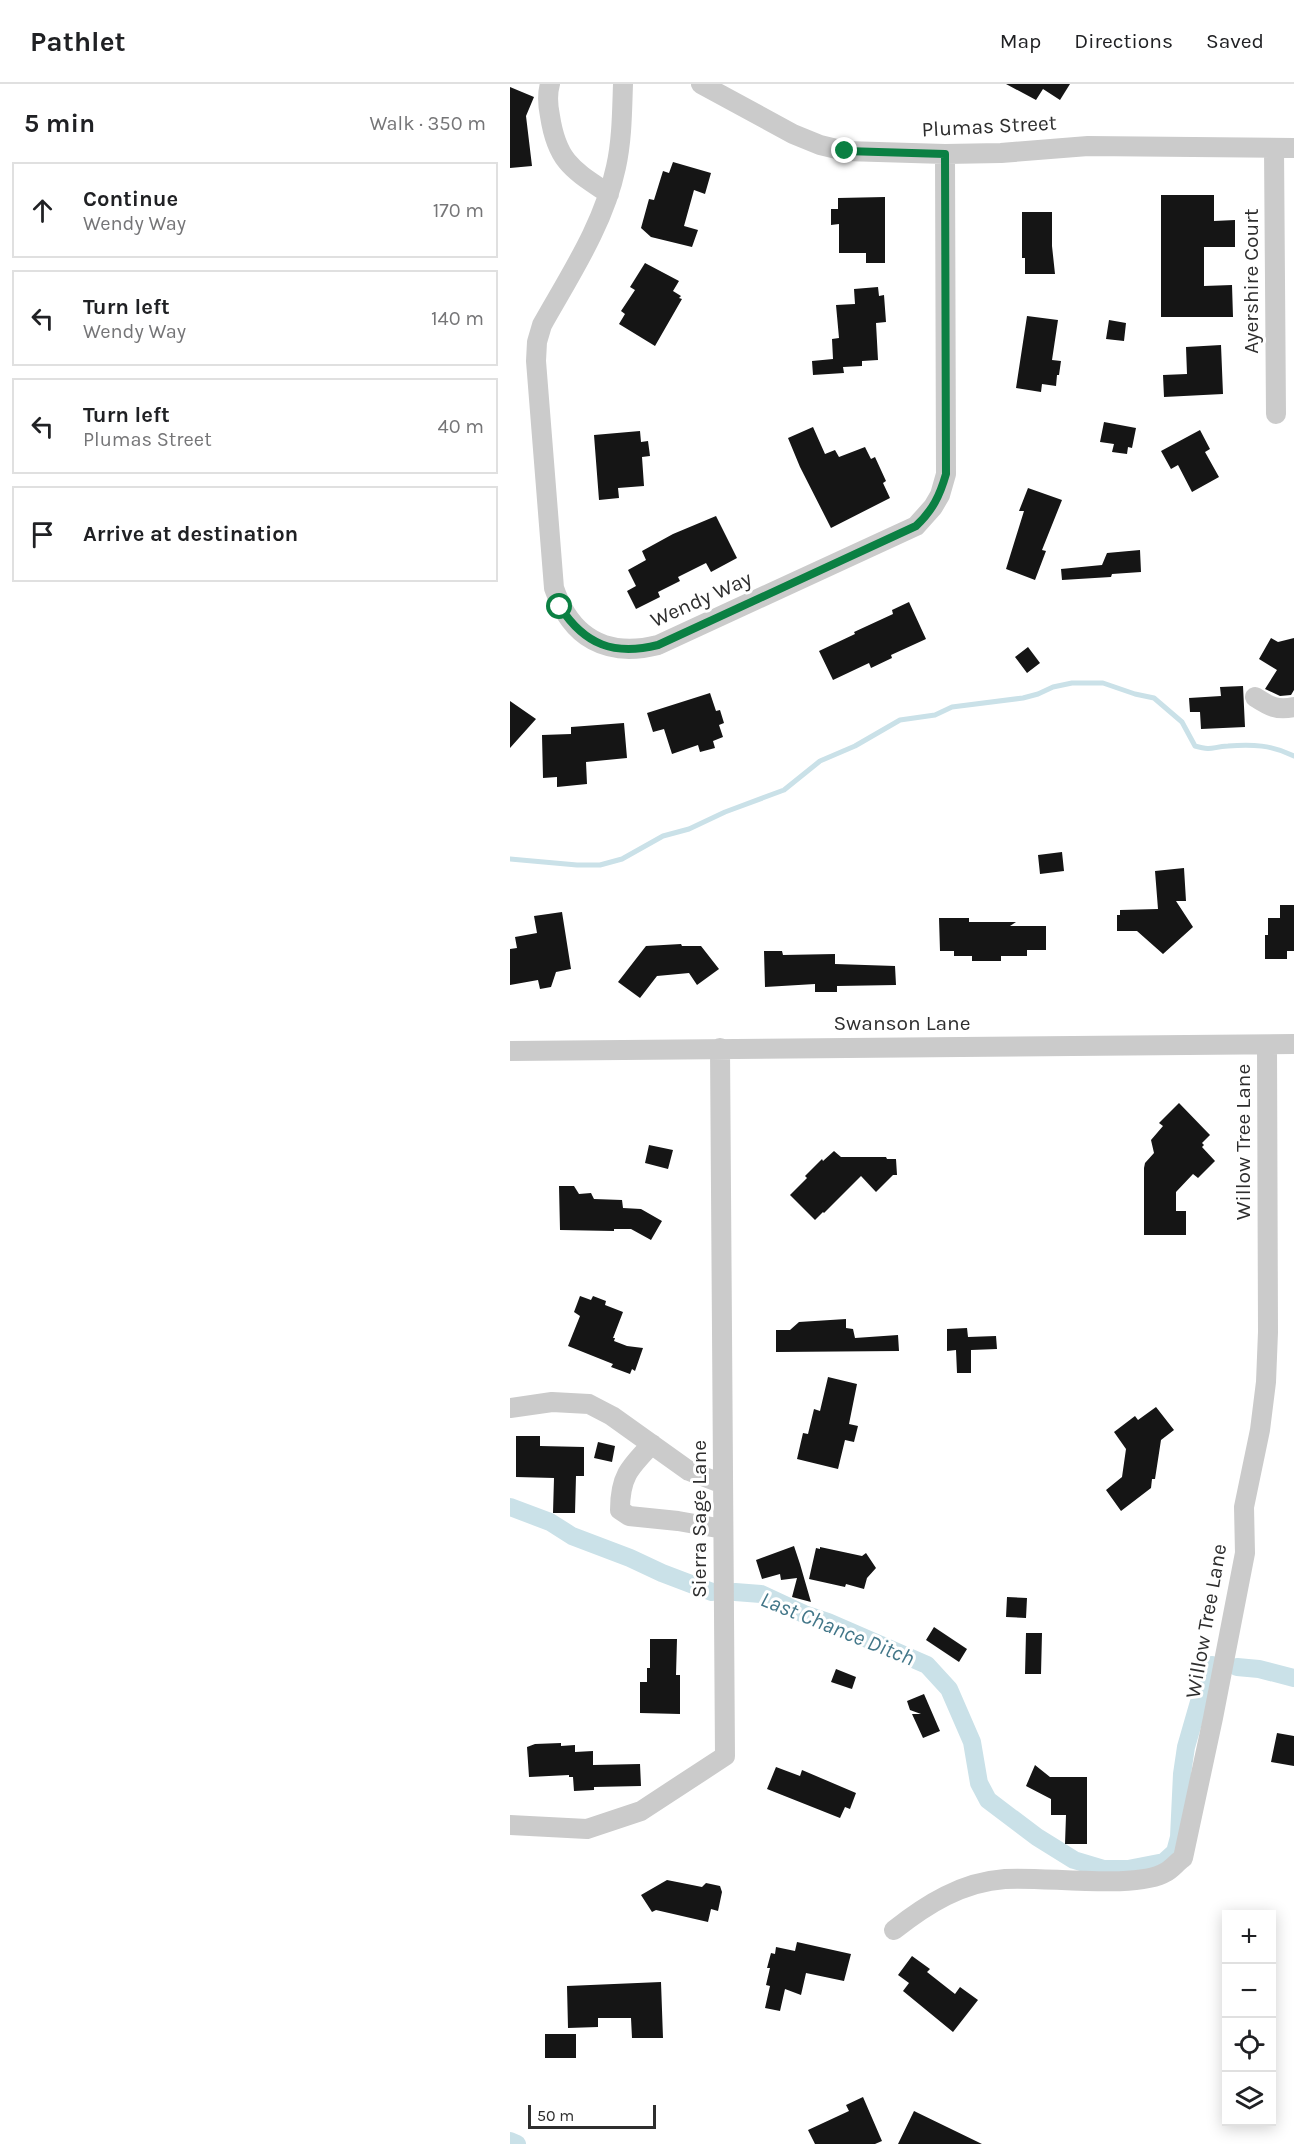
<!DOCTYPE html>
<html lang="en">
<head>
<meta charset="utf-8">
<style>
	:root { --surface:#fff; --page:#f6f6f6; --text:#202124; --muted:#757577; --line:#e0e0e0 }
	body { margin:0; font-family:Karla,sans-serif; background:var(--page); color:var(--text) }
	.controls { position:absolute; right:18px; bottom:18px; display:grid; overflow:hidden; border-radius:0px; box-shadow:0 3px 15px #0003 }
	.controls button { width:54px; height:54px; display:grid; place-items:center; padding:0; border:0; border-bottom:2px solid var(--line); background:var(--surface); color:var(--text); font:30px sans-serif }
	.scale { position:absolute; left:18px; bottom:15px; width:128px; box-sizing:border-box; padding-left:6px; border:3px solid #2e2e2e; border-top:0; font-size:16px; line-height:21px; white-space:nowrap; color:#2e2e2e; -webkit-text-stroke:4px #fff; paint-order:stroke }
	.stop { position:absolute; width:18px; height:18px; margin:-14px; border:4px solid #0b8043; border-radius:50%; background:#fff }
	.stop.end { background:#0b8043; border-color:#fff; box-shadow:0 2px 6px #0008 }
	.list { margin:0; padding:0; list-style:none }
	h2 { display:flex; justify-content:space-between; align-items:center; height:78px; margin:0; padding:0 24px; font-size:26px }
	h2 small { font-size:20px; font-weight:400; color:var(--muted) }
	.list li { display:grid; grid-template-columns:39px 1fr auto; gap:18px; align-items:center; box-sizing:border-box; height:96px; margin:0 12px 12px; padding:0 12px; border:2px solid var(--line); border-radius:0px }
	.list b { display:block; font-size:22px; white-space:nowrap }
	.list p { margin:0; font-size:20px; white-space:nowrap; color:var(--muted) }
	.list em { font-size:20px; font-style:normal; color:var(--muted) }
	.icon { flex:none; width:33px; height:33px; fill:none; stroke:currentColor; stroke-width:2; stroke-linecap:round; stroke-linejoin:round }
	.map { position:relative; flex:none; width:784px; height:2060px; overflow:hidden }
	header { display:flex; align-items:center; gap:36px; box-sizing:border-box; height:84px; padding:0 30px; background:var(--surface); border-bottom:2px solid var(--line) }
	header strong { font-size:28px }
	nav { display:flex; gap:33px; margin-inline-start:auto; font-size:21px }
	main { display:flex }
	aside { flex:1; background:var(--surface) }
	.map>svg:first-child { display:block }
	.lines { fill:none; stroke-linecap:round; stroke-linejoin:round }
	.stream { stroke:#cae1e8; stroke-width:5 }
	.canal { stroke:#cae1e8; stroke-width:18 }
	.building { fill:#151515 }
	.minor { stroke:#cbcbcb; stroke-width:20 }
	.route { stroke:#0b8043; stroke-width:8 }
	.labels { text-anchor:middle; stroke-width:6; stroke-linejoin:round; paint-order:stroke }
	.street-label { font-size:21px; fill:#2e2e2e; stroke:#fff }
	.water-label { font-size:22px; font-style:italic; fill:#437789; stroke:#fff }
</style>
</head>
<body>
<header>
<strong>Pathlet</strong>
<nav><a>Map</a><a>Directions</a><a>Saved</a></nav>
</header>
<main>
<aside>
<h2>5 min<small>Walk · 350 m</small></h2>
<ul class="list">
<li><svg class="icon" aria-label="ahead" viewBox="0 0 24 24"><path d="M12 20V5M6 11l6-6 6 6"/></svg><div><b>Continue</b><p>Wendy Way</p></div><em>170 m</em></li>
<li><svg class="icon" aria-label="left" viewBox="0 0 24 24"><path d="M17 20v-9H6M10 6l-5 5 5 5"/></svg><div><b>Turn left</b><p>Wendy Way</p></div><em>140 m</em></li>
<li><svg class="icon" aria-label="left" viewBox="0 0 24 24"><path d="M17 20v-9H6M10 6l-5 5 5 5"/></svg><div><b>Turn left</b><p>Plumas Street</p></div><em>40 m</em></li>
<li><svg class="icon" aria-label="arrive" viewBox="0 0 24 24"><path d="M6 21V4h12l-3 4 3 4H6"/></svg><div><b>Arrive at destination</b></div></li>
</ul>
</aside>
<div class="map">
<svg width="784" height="2060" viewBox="0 0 784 2060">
	<rect width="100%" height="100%" fill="#fff"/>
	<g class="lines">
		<path class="stream" d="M0,775L67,781H90L112,775L153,752L179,745L215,728L274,706L310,677L345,662L390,636L425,631L442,623L513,614L528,610L543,603L562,599H593L625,610L644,614L672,638L685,662C703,667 701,663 718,662C742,660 762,661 784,672"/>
		<path class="canal" d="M0,1423L40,1438L62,1452L120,1474L152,1489L202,1508
			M225,1508L251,1510L294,1530L318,1538L417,1581L439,1605L462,1658L469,1699L478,1716L527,1753L564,1776L594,1785H618L654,1778L665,1768L669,1753L672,1690L676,1663L697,1590L702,1581
			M727,1583L749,1585L784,1594
			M0,2057L7,2060"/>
	</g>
	<path class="building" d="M496,0H560L550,16L533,5L526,16Z
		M0,3L24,13L16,32L22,82L0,84Z
		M163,78L201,89L195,110L184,106L174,142L188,146L182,163L141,153L131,144L139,115L144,116L153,87L159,89Z
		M651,111H704V137L725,136V163H694V202L722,201L723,233H651Z
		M375,113V179H356V169H329V140L321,141V125H328V114Z
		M512,128H542V162L545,190H515V174H512Z
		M135,179L169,197L163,207L171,212L169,214L172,215L145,262L109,240L115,230L111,227L125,206L120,203Z
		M368,203L369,212L374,211L376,238L366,239L368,276L352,277V282L333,283L334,289L303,291L302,277L323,275L322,255L329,254L326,221L345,220L344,205Z
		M517,232L548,236L542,276L551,277L549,291H547L546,302L532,300L531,308L506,304Z
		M599,236L616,239L614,257L596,255Z
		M711,261L713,310L654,313L653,291L677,290L676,263Z
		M594,338L626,344L622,364L618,363L617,370L602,368L604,360L590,358Z
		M303,343L315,370L325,366L329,373L355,363L361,375L365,373L376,397L373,399L380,414L321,444L290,383L278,354Z
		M690,346L700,365L695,368L709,393L682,408L668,381L661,385L651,367Z
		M130,347L131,358L138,357L140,372L132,373L134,402L108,404L109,414L89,416L84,351Z
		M518,404L552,416L532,466L536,467L525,496L496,485L514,427H509Z
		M206,432L227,474L201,488L196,479L168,493L170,497L148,508L150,513L126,525L117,507L126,502L118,486L136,476L132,467L163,450Z
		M630,466L631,488L602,490L601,493L552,496L551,485L592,481L597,469Z
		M399,518L416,555L381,571L382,574L361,584L359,579L323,596L309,567L345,550L344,548L383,530L382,526Z
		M761,554L768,558L784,554V606L781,611L770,612L755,605L767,586L749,575Z
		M518,563L530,579L517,589L505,573Z
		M733,602L735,643L691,645L690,628H680L679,614L711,612L710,603Z
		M200,609L206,627L210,626L214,639L209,641L213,653L203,657L205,664L190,668L188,661L162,670L154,645L143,648L137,629Z
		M0,617L26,635L0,664Z
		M114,639L117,674L76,678L77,700L47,703V693L33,694L32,651L61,650V643Z
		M552,768L554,787L530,790L528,771Z
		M674,784L676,817H666L683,843L653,870L627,847H607V831H610V826L648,825L645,787Z
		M770,821H784V867H777V875H755V851H758V834H770Z
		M52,828L61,885L46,888L41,903L30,905L28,896L0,901V865L7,864L5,853L27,849L24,832Z
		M429,834H459V838H506L500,842H536V866H517V872H491V877H462V872H444V867H430Z
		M171,860L172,862H191L209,885L187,901L179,889L147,892L130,914L108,898L136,862Z
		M254,867H272L273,871L325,870V880L385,882L386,901L327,902V908H305V900L255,903Z
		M669,1019L700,1051L692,1059L694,1061L692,1063L705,1077L688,1094L683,1090L666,1108V1127H676V1151H634V1084L635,1079L644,1069L641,1056L653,1042L649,1039Z
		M139,1061L163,1066L158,1085L135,1079Z
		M324,1067L331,1073H376L377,1075H386L387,1091H383L366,1108L351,1092L314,1129L313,1128L305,1136L280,1111L297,1094L295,1092L312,1075L313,1077Z
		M49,1102H64L69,1110L81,1109L84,1115L112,1116L113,1124L131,1125L152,1137L141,1156L121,1145H104V1147L50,1146Z
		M70,1212L81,1216L83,1212L96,1217L95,1221L113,1228L103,1254H105L104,1257L117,1262L133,1264L125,1287L122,1285L120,1290L101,1283L103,1280L58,1262L70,1232L64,1228Z
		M336,1235V1244L343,1245L345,1254L388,1251L389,1267L266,1268V1246H280L289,1238Z
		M457,1244L458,1253L486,1252L487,1265L461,1266V1289H447L446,1266L437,1267V1245Z
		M318,1293L347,1300L339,1340L348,1342L344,1358L335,1356L328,1385L287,1375L293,1349L298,1350L304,1325L310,1327Z
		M646,1323L664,1346L651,1356L645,1395H642L641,1404L611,1427L596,1406L612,1393L616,1365L604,1348L625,1332L628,1336Z
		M6,1352H30V1362L74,1363V1392H66L65,1429H43L44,1394L6,1393Z
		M88,1358L105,1362L102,1378L84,1374Z
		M284,1462L290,1480L301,1518L282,1513L287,1494L271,1496L270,1490L252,1495L246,1476Z
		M310,1463L352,1472L356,1469L366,1484L357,1494L354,1505L336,1500L335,1503L299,1495L306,1464L310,1465Z
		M497,1513L517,1514L516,1534L496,1533Z
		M424,1543L457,1565L449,1578L416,1556Z
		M516,1549H532L531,1590H515Z
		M140,1555H167L166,1591H170V1630L130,1629V1598H137V1584H140Z
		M326,1585L346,1593L342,1605L321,1598Z
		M414,1610L430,1647L413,1654L402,1630H411L400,1626L397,1617Z
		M767,1649L784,1652V1682L761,1678Z
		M51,1659V1662L65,1661V1668L83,1667V1681L130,1680L131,1702L84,1703V1706L64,1707L63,1693H59V1691L19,1693L17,1663L25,1660Z
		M525,1681L540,1693H577V1760H555L556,1731H541V1715L516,1702Z
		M266,1683L290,1692L292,1686L346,1709L340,1725L335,1723L330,1734L257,1705Z
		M157,1796L192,1803L196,1799L210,1802L212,1808L208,1827L201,1825L198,1838L146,1826L142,1828L131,1811Z
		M287,1858L341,1870L334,1897L296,1889L291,1911L275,1905L270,1927L255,1924L260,1902L256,1901L260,1884H257L261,1869L265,1870L266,1863L285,1867Z
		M402,1872L420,1885L417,1888L445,1910L450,1903L468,1916L443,1948L393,1907L399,1899L388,1891Z
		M151,1898L153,1954H122L121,1934H88V1943L58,1944L57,1902Z
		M35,1950H66V1974H35Z
		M353,2013L372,2057L365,2060H305L298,2046L339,2027L336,2021Z
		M404,2027L472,2060H388Z"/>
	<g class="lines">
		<path class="minor" d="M40,0C37,10 38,22 40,32C47,78 63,86 99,110
			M113,0C112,28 112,56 106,83C94,140 60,191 32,241L27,258L26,277L44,504C61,554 96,574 148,561L406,442L423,423L430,411L436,390L435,70
			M191,0L283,50L310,61L335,67L435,70L491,69L578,62L784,64
			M764,64L766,330
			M745,613C759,622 767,627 784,623
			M0,967L784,960
			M0,1324L42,1318L79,1320L102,1332L179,1387L213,1400
			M142,1360C120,1383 110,1392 110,1426L119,1432L168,1437L213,1445
			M0,1741L77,1745L131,1727L215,1672L210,964
			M384,1846C417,1820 452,1798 495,1795C533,1792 627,1806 656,1788C662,1785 667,1778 673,1774L703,1634L735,1469L734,1423L750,1346L756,1298L758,1248L757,961"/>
	</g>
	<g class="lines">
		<path class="route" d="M50,523C75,561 104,572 148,561L406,442C423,426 430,411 436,390L435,70L335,67"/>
	</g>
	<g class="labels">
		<g class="street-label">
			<text transform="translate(479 42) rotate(-3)" y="7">Plumas Street</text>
			<text transform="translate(741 197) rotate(-90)" y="7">Ayershire Court</text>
			<text transform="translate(191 515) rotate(-24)" y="7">Wendy Way</text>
			<text x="392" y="946">Swanson Lane</text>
			<text transform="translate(733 1058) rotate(-90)" y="7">Willow Tree Lane</text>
			<text transform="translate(189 1435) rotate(-90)" y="7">Sierra Sage Lane</text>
			<text transform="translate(696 1537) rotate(-80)" y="7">Willow Tree Lane</text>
		</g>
		<g class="water-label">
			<text transform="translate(328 1544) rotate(22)" y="8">Last Chance Ditch</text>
		</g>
	</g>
</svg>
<div class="controls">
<button>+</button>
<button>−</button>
<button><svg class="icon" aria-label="locate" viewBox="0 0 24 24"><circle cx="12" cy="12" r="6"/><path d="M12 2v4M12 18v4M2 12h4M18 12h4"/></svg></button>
<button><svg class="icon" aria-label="layers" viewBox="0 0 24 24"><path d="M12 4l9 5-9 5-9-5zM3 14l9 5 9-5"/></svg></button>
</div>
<div class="scale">50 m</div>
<div class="stop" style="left:50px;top:523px"></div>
<div class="stop end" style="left:335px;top:67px"></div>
</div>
</main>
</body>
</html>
